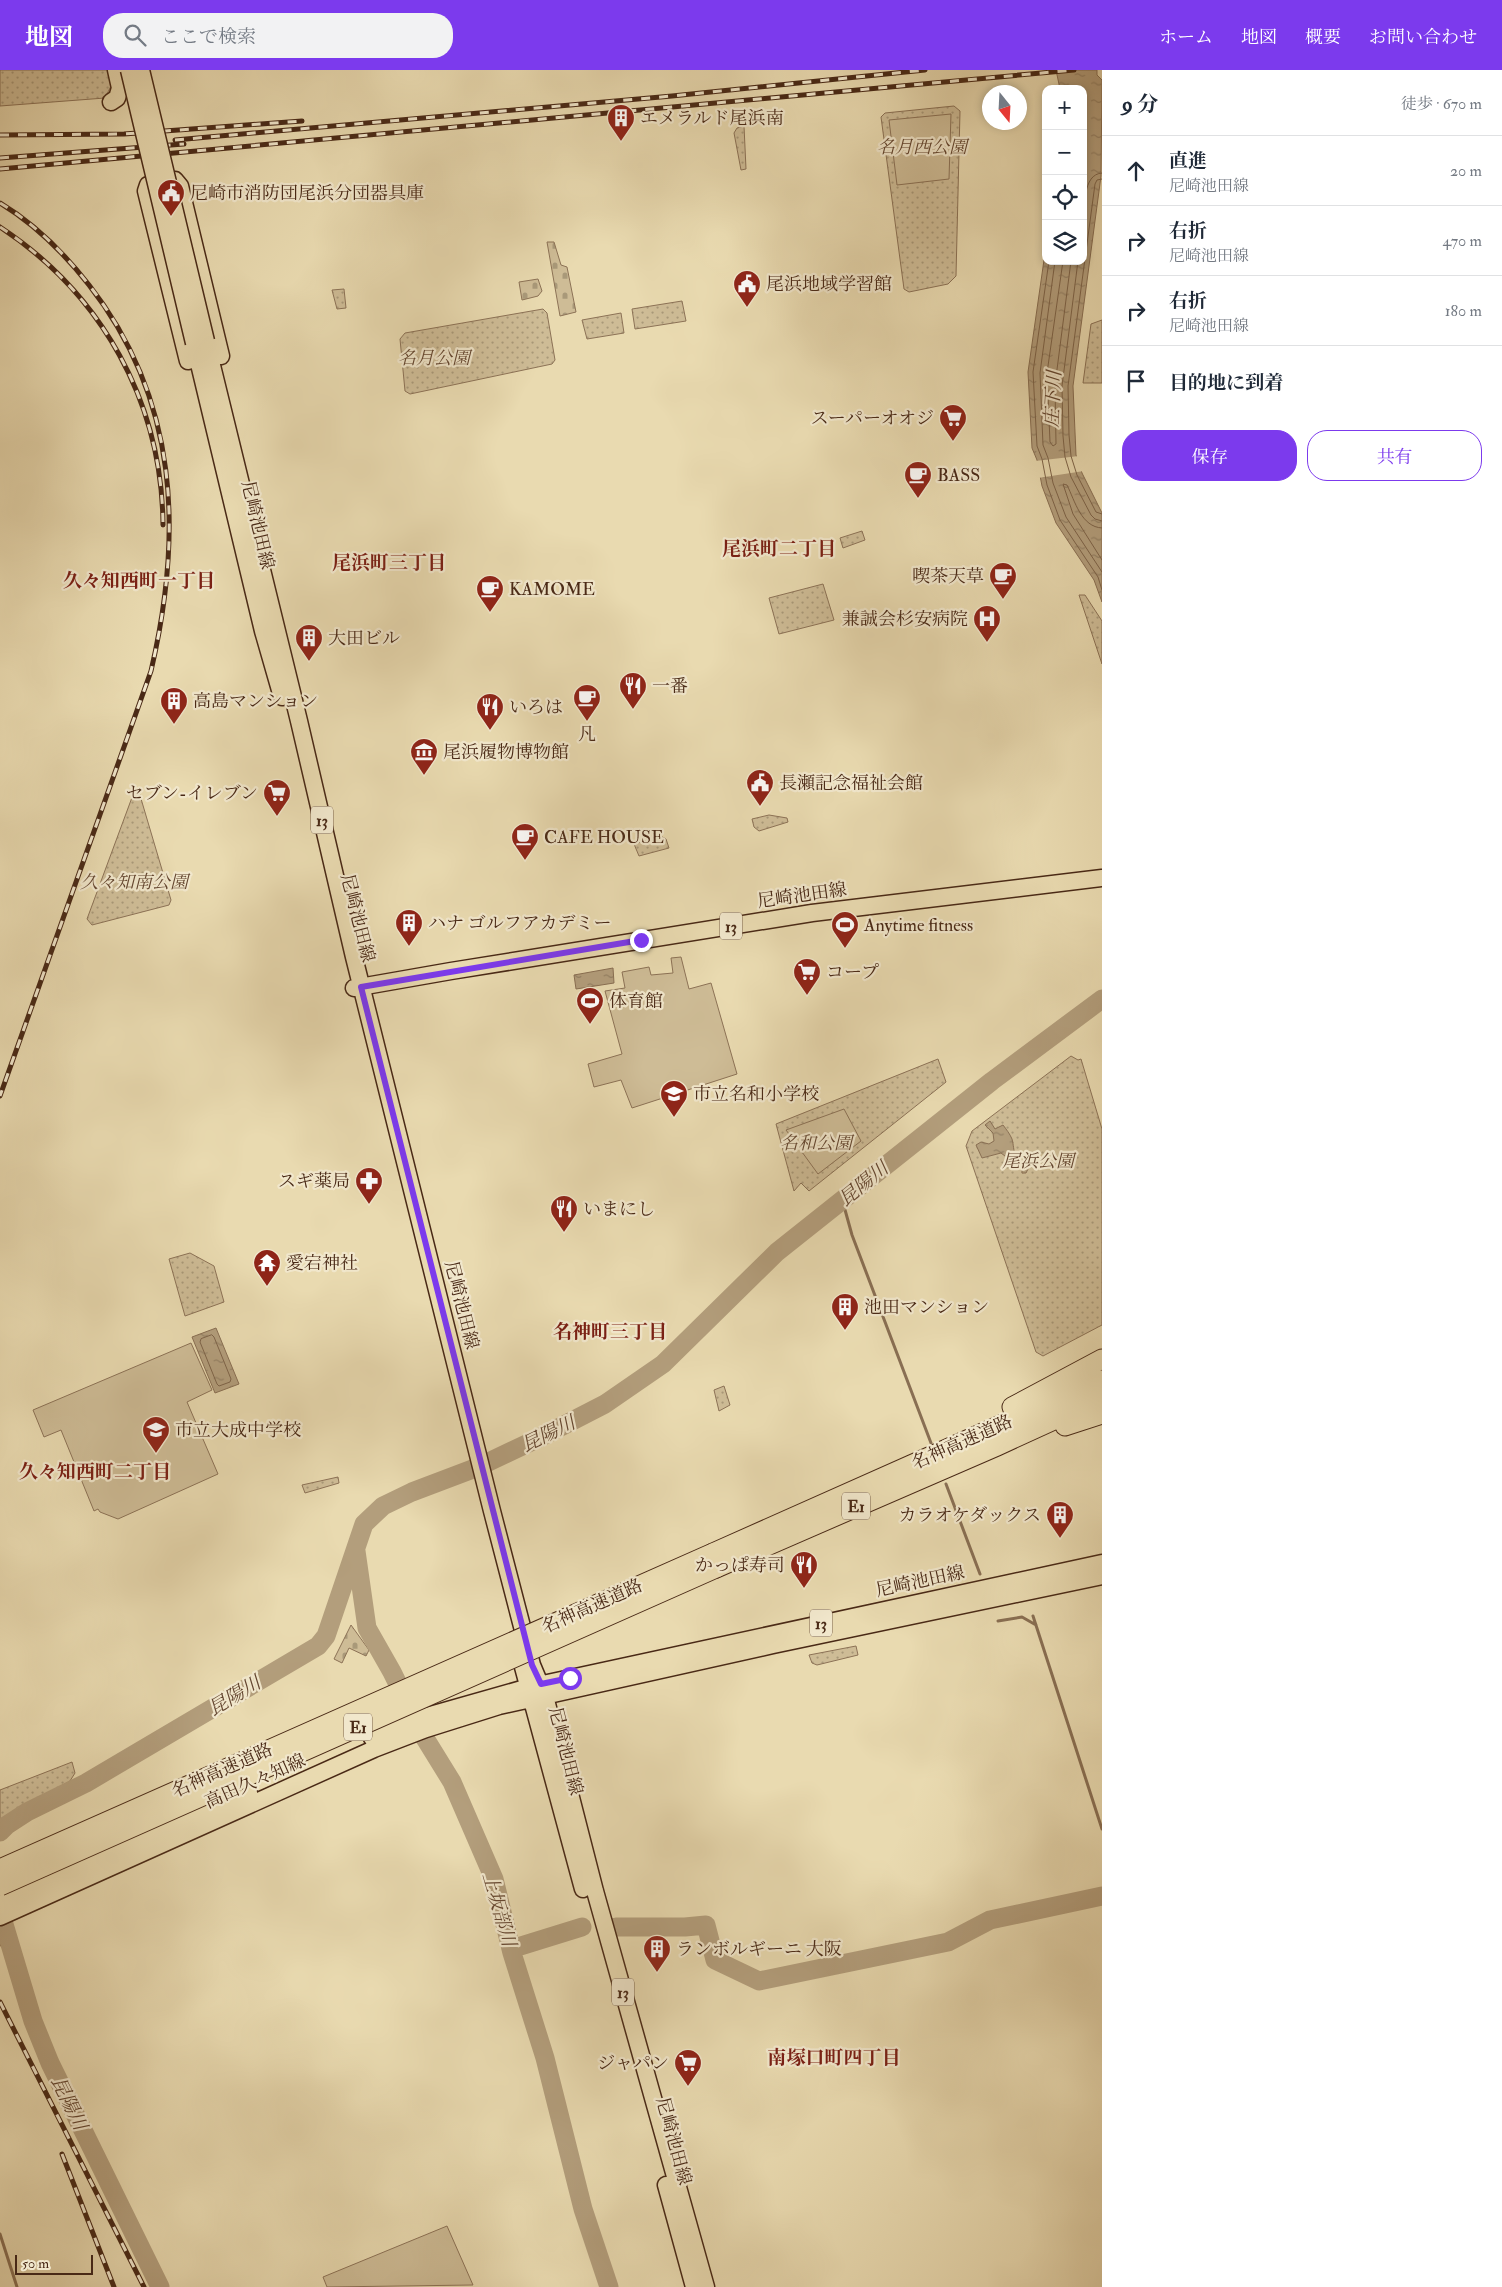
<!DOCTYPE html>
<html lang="ja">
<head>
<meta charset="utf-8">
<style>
	:root { --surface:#fff; --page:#f2f2f3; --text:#1f2937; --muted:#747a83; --line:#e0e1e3; --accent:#7c3aed }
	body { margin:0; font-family:"IM FELL Double Pica","Noto Serif JP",serif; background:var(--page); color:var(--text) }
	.controls { position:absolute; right:15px; top:15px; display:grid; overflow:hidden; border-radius:10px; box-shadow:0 2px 8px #0003 }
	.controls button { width:45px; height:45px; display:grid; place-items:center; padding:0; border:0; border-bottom:1px solid var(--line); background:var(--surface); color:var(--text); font:25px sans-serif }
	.compass { position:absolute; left:982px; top:15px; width:45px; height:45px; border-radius:50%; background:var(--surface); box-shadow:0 2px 8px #0003; rotate:162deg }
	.scale { position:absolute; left:15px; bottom:12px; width:78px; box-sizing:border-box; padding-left:5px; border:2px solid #492916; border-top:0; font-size:14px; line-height:18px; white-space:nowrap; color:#492916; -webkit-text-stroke:4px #f1e7cc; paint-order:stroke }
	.stop { position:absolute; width:15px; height:15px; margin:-11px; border:4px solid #7c3aed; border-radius:50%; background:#fff }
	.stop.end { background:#7c3aed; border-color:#fff; box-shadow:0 1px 5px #0008 }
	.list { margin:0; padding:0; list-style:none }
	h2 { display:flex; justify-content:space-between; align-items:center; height:65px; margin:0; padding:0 20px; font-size:21px }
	h2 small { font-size:16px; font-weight:400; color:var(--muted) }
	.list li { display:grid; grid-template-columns:32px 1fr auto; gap:15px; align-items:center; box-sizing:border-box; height:70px; padding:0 20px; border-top:1px solid var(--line) }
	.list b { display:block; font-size:19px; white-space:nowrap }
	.list p { margin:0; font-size:16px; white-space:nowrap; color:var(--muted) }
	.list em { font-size:16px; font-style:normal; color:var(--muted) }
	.actions { display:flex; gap:10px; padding:15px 20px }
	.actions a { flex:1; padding:11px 0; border:1px solid var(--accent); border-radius:20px; text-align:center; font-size:18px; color:var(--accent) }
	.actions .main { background:var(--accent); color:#fff }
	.icon { flex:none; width:28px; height:28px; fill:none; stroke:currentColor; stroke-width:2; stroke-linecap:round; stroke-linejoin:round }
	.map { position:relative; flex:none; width:1102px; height:2217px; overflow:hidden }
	header { display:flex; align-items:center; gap:30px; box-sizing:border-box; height:70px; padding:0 25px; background:var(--accent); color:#fff }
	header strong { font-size:24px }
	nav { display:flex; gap:28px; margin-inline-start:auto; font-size:18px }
	.search { width:350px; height:45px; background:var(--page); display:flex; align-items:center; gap:12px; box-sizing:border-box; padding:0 18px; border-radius:20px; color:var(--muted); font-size:19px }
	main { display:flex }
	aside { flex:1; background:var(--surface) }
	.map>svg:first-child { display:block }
	.grass { fill:url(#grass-dots); stroke:#8c7256 }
	.cemetery { fill:url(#cemetery-stones); stroke:#8c7256 }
	.pitch { fill:#cebc96; stroke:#8c7256 }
	.water { fill:url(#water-ripples); stroke:#896f53 }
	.pier { fill:#e9dab0 }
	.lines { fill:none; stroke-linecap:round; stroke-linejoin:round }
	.shore { stroke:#7e6449; stroke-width:1 }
	.stream { stroke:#896f53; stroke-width:3 }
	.river { stroke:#b39e7c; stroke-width:19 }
	.major-casing { stroke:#492916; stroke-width:19 }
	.highway-casing { stroke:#492916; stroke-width:21 }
	.major { stroke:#e9dab0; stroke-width:16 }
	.highway { stroke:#e9dab0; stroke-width:19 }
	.rail-casing { stroke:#492916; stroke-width:5 }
	.rail { stroke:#f1e7cc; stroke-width:3; stroke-dasharray:9; stroke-linecap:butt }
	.major-bridge-casing { stroke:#492916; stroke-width:19; stroke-linecap:butt }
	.highway-bridge-casing { stroke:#492916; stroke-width:21; stroke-linecap:butt }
	.major-bridge { stroke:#e9dab0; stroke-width:16 }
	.highway-bridge { stroke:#e9dab0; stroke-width:19 }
	.route { stroke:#7c3aed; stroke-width:6 }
	.labels { text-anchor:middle; stroke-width:4.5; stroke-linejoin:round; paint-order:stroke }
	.shield { fill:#f1e7cc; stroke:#7b624d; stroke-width:1 }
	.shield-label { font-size:16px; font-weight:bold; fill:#492916 }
	.poi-label { font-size:18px; fill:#492916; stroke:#f1e7cc; text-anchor:start }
	.park-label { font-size:18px; font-style:italic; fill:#644630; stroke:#f1e7cc }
	.street-label { font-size:18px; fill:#492916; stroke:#f1e7cc }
	.water-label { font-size:19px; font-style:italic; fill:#644630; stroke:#f1e7cc }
	.neighbourhood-label { font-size:19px; font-weight:bold; fill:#7a1f14; stroke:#f1e7cc }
</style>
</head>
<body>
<header>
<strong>地図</strong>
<div class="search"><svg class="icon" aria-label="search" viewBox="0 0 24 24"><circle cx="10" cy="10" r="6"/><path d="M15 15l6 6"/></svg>ここで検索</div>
<nav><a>ホーム</a><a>地図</a><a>概要</a><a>お問い合わせ</a></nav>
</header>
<main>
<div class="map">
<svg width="1102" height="2217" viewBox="0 0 1102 2217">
	<defs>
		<pattern id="grass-dots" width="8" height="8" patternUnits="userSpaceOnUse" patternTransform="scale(1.25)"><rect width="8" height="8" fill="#cebc96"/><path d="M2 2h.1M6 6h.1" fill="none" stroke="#a99979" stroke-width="1.8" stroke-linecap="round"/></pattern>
		<pattern id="cemetery-stones" width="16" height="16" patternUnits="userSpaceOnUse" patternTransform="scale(1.25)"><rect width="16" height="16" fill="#cebc96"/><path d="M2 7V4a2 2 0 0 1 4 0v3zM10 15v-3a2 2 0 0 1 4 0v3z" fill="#a99979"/></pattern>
		<pattern id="water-ripples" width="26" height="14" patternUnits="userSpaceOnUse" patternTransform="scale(1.25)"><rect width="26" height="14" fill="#b39e7c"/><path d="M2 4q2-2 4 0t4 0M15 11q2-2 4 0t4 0" fill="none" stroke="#948165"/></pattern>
	</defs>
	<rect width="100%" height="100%" fill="#e9dab0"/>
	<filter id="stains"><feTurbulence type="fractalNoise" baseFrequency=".004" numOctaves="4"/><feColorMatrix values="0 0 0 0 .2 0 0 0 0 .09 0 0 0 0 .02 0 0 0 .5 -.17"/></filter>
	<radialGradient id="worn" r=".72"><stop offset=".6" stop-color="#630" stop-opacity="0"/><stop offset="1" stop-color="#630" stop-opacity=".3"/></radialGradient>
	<path class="grass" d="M0,0H110L112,14L105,28L0,36Z
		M954,36L960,41L956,206L948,214L909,222L904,219L881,47L885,43Z
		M744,56L746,99L741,100L734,63L737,58Z
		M344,219L346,238L337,239L332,220Z
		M682,231L686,251L635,259L632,239Z
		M543,239L547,243L555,290L552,294L410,324L405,321L400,269L405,263Z
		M621,243L624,263L587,269L582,250Z
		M1102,250V313H1083L1091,254Z
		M862,461L865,470L843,478L840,468Z
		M823,514L834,550L779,564L769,528Z
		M1079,525H1085L1102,551V594Z
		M134,722H139L171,830L169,835L92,855L87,849Z
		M769,745L787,748L788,752L759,761L754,757L752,749Z
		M661,766L666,769L669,778L639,786L634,774Z
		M1071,986L1078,990L1081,989L1102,1059V1255L1043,1286L1036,1282L966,1076L972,1061Z
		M938,989L946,1012L809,1121L801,1113L794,1121L776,1054Z
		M190,1183L214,1196L224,1232L185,1246L169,1189Z
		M724,1316L730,1335L719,1341L714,1320Z
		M338,1407L339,1413L305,1423L302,1415Z
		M856,1576L858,1585L817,1595L812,1593L809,1585Z
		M72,1692L75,1703L70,1711L0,1751V1720Z"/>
	<path class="cemetery" d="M547,172H554L561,195L567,197L576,242L560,246Z
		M538,209L542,221L538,226L522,230L519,212Z
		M351,1555L369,1580L366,1586L349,1578L342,1593L334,1589Z"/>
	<path class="pitch" d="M951,44L949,109L897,115L889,50Z
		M681,887L689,919L711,913L737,1004L632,1038L621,1010L594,1017L588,994L622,984L605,921L625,918L622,902L649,897L651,905L673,903L671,888Z
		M844,1039L861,1071L818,1104L786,1060Z
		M191,1273L212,1320L187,1332L218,1404L118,1449L100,1442L98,1439L94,1441L61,1360L44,1367L33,1340Z
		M447,2156L473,2215L327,2217L323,2207Z"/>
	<path class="water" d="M1056,0H1097V5L1102,10L1101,106L1073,316L1076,385L1082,403L1102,443V532L1094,510L1056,453L1042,416L1037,390L1032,378L1028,302L1046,176V191H1083V19H1060Z
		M613,898L614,913L576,919L574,905Z
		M990,1051L995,1059L1003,1055C1006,1059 1010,1064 1012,1069C1015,1080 1012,1092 1028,1094L1029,1097L1026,1103H1022V1099L1001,1083L982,1088L976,1075L981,1072L989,1074L994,1071L993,1063L985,1055Z
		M216,1258L239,1314L215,1323L192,1267Z"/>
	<path class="pier" d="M1079,386L1084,401L1038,408L1035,391Z"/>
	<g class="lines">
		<path class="shore" d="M1102,109L1097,110L1095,114L1068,316L1069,365L1071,386L1077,405L1096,442L1102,444
			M1083,153C1085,138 1082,104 1102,103
			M1049,191L1033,302L1037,376L1042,389L1047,415L1060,450L1098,507L1102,520
			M1055,191L1040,303L1043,375L1048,388L1053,413L1066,447L1102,502
			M1063,191L1047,303L1050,372L1053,376L1056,374L1055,315L1071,191
			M1078,191L1062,316L1063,366L1065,387L1071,407L1091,445L1095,449L1102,451
			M1102,458C1081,457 1075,431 1067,415L1063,414L1073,444L1102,490
			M212,1265L214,1267L231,1309L230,1312L219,1316L217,1314L200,1272L201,1269Z"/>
		<path class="stream" d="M842,1129L852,1165L931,1373
			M946,1414L980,1504
			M1033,1546L1102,1759
			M998,1551L1022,1547L1036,1555
			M0,1875L9,1871
			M0,2164L17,2217"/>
		<path class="river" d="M356,1481L367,1558L392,1602L423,1665L452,1712L494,1809L512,1883L545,1988L583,2139L609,2217
			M0,1762L7,1755L27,1742L86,1713L318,1576L326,1566L364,1454L383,1436L412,1422L478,1397L537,1369L605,1334L663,1294L777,1182L992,1011L1102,929
			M0,1841L33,1951L50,1993L160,2217
			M616,1857H685L706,1855L715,1890L759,1911L948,1872L990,1850L1102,1826
			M511,1879L582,1857"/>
		<defs>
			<path id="major" d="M111,32L117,28L120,18L116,0
				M206,271L299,651L354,887L492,1441L532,1595L545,1626L595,1821L706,2217
				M194,273L263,561L282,627
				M188,291L146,121L148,115L175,110L180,116L221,286
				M354,918L451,901L812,843L1102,808
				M523,1597L583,1819
				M372,1668L420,1648L529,1617L1102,1493
				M0,1834L249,1723
				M0,1847L374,1679L426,1659L499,1636L773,1575L1102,1506
				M666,2115L694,2217"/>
			<path id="highway" d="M1012,1337L1102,1289
				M1065,1356L1102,1344
				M713,1483L1102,1310
				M716,1498L997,1376L1102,1328"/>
		</defs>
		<use href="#major" class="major-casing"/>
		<use href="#highway" class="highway-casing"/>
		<use href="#major" class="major"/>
		<use href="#highway" class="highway"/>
		<defs>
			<path id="rail" d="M0,65L124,64L302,51
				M175,70L672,26L925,0
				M0,88L184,74
				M0,99L1074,0
				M0,133C35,154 64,183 89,215C179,330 183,464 151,601L0,1026
				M0,157C102,224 162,332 163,455
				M0,1932L144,2217
				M62,2084L114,2217"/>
		</defs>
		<use href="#rail" class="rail-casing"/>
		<use href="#rail" class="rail"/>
		<defs>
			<path id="major-bridge" d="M129,0L194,273
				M141,0L206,271"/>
			<path id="highway-bridge" d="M0,1799L713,1483
				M0,1816L716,1498"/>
		</defs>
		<use href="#major-bridge" class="major-bridge-casing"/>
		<use href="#highway-bridge" class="highway-bridge-casing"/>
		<use href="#major-bridge" class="major-bridge"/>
		<use href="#highway-bridge" class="highway-bridge"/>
	</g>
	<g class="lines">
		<path class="route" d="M570,1608L541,1614L532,1595L361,917L641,870"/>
	</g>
	<defs>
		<symbol id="building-pin" viewBox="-11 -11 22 30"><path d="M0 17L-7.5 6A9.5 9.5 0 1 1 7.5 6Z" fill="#8f2418" stroke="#f1e7cc"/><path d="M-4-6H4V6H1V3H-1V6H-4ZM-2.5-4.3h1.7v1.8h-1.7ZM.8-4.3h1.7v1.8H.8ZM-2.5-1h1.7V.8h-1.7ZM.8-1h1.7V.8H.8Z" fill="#fff"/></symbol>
		<symbol id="civic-pin" viewBox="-11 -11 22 30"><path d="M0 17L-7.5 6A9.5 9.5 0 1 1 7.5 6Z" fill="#8f2418" stroke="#f1e7cc"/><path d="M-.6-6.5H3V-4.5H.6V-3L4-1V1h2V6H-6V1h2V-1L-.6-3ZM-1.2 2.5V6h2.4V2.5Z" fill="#fff"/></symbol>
		<symbol id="supermarket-pin" viewBox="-11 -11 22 30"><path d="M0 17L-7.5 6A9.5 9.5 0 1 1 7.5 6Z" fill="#8f2418" stroke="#f1e7cc"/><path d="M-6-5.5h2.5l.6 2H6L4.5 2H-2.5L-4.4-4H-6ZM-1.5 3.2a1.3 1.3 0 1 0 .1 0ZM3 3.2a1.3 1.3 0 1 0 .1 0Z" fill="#fff"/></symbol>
		<symbol id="cafe-pin" viewBox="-11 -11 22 30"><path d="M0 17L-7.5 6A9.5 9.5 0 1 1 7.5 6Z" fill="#8f2418" stroke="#f1e7cc"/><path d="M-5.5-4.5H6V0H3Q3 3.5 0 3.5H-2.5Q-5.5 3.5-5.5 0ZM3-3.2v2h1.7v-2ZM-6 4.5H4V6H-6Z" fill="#fff"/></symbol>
		<symbol id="hospital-pin" viewBox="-11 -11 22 30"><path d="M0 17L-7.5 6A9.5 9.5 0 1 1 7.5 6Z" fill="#8f2418" stroke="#f1e7cc"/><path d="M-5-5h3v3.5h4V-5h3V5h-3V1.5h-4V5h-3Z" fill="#fff"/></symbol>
		<symbol id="restaurant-pin" viewBox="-11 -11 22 30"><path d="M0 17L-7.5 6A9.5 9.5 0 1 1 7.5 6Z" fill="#8f2418" stroke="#f1e7cc"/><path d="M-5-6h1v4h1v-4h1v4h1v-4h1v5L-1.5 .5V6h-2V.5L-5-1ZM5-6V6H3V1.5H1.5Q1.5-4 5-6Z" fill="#fff"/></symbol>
		<symbol id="museum-pin" viewBox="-11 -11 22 30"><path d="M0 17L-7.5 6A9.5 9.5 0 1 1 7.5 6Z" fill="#8f2418" stroke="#f1e7cc"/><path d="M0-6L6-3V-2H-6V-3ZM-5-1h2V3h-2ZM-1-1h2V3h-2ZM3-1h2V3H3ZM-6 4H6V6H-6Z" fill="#fff"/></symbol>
		<symbol id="stadium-pin" viewBox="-11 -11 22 30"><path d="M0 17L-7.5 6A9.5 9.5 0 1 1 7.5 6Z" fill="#8f2418" stroke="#f1e7cc"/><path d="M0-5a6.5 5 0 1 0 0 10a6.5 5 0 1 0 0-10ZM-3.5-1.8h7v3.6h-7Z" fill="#fff"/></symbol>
		<symbol id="school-pin" viewBox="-11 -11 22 30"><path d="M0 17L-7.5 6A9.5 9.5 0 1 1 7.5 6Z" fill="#8f2418" stroke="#f1e7cc"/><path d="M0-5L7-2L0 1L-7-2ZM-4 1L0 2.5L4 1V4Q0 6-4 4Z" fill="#fff"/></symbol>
		<symbol id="pharmacy-pin" viewBox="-11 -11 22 30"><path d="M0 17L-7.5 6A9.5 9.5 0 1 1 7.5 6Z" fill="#8f2418" stroke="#f1e7cc"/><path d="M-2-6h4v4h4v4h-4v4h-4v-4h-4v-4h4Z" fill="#fff"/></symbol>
		<symbol id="temple-pin" viewBox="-11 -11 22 30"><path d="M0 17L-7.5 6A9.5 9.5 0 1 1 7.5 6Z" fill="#8f2418" stroke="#f1e7cc"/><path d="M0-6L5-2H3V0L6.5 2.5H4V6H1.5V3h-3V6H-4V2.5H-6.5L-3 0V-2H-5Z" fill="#fff"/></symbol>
	</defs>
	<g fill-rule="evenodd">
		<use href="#building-pin" x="605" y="32" width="32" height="43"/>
		<use href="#civic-pin" x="155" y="107" width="32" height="43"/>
		<use href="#civic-pin" x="731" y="198" width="32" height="43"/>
		<use href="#supermarket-pin" x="937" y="332" width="32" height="43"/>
		<use href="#cafe-pin" x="902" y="389" width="32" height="43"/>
		<use href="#cafe-pin" x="987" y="490" width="32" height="43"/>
		<use href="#cafe-pin" x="474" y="503" width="32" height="43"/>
		<use href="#hospital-pin" x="971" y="533" width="32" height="43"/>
		<use href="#building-pin" x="293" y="552" width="32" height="43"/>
		<use href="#restaurant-pin" x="617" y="600" width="32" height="43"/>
		<use href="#cafe-pin" x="571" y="612" width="32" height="43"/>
		<use href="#building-pin" x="158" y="615" width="32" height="43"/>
		<use href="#restaurant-pin" x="474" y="621" width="32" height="43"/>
		<use href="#museum-pin" x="408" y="666" width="32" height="43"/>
		<use href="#civic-pin" x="744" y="697" width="32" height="43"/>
		<use href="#supermarket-pin" x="261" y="707" width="32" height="43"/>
		<use href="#cafe-pin" x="509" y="751" width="32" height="43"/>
		<use href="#building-pin" x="393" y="837" width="32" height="43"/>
		<use href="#stadium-pin" x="829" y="839" width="32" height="43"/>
		<use href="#supermarket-pin" x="791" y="886" width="32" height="43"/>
		<use href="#stadium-pin" x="574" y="915" width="32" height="43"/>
		<use href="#school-pin" x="658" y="1008" width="32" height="43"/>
		<use href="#pharmacy-pin" x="353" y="1095" width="32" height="43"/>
		<use href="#restaurant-pin" x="548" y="1123" width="32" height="43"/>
		<use href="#temple-pin" x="251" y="1177" width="32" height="43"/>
		<use href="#building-pin" x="829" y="1221" width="32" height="43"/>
		<use href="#school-pin" x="140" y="1344" width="32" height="43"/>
		<use href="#building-pin" x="1044" y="1429" width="32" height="43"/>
		<use href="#restaurant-pin" x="788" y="1479" width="32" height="43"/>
		<use href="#building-pin" x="641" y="1863" width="32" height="43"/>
		<use href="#supermarket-pin" x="672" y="1977" width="32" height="43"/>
	</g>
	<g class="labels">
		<g class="shield">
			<rect x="311" y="736.5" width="22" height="27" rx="4"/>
			<rect x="720" y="842.5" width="22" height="27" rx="4"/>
			<rect x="842" y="1422.5" width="28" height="27" rx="4"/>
			<rect x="810" y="1539.5" width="22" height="27" rx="4"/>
			<rect x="344" y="1643.5" width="28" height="27" rx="4"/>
			<rect x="612" y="1908.5" width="22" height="27" rx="4"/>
		</g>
		<g class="shield-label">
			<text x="322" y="756">13</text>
			<text x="731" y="862">13</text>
			<text x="856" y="1442">E1</text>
			<text x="821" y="1559">13</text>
			<text x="358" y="1663">E1</text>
			<text x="623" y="1928">13</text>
		</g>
		<g class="poi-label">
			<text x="640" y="54">エメラルド尾浜南</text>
			<text x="190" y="129">尼崎市消防団尾浜分団器具庫</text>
			<text x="766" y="220">尾浜地域学習館</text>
			<text x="934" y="354" text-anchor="end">スーパーオオジ</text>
			<text x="937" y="411">BASS</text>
			<text x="984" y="512" text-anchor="end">喫茶天草</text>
			<text x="509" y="525">KAMOME</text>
			<text x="968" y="555" text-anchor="end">兼誠会杉安病院</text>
			<text x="328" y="574">大田ビル</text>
			<text x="652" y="622">一番</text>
			<text x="193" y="637">高島マンション</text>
			<text x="509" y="643">いろは</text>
			<text x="587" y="670" text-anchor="middle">凡</text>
			<text x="443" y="688">尾浜履物博物館</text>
			<text x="779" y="719">長瀬記念福祉会館</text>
			<text x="258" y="729" text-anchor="end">セブン-イレブン</text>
			<text x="544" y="773">CAFE HOUSE</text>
			<text x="428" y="859">ハナ ゴルフアカデミー</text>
			<text x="864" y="861">Anytime fitness</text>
			<text x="826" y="908">コープ</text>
			<text x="609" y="937">体育館</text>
			<text x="693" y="1030">市立名和小学校</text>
			<text x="350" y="1117" text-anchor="end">スギ薬局</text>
			<text x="583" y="1145">いまにし</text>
			<text x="286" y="1199">愛宕神社</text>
			<text x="864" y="1243">池田マンション</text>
			<text x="175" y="1366">市立大成中学校</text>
			<text x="1041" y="1451" text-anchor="end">カラオケダックス</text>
			<text x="785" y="1501" text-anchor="end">かっぱ寿司</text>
			<text x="676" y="1885">ランボルギーニ 大阪</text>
			<text x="669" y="1999" text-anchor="end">ジャパン</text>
		</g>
		<g class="park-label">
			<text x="922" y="83">名月西公園</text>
			<text x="434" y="294">名月公園</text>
			<text x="134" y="818">久々知南公園</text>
			<text x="816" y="1079">名和公園</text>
			<text x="1038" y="1097">尾浜公園</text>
		</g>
		<g class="street-label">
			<text transform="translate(258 455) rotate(77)" y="6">尼崎池田線</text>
			<text transform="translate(802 825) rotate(-8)" y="6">尼崎池田線</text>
			<text transform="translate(358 848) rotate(76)" y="6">尼崎池田線</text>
			<text transform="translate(462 1235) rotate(76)" y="6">尼崎池田線</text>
			<text transform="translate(962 1372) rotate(-24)" y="6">名神高速道路</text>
			<text transform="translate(920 1511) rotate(-12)" y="6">尼崎池田線</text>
			<text transform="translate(592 1536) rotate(-24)" y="6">名神高速道路</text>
			<text transform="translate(566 1681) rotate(76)" y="6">尼崎池田線</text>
			<text transform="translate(222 1700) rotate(-24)" y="6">名神高速道路</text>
			<text transform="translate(255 1711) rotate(-24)" y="6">高田久々知線</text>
			<text transform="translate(674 2071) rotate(75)" y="6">尼崎池田線</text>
		</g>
		<g class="water-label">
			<text transform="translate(1052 329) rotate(-87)" y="7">庄下川</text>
			<text transform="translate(863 1113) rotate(-39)" y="7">昆陽川</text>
			<text transform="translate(548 1363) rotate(-26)" y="7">昆陽川</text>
			<text transform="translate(234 1625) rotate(-31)" y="7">昆陽川</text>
			<text transform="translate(500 1839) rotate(74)" y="7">上坂部川</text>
			<text transform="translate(70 2033) rotate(64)" y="7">昆陽川</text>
		</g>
		<g class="neighbourhood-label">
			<text x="779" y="485">尾浜町二丁目</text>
			<text x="389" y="499">尾浜町三丁目</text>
			<text x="139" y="517">久々知西町一丁目</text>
			<text x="610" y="1268">名神町三丁目</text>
			<text x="95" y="1408">久々知西町二丁目</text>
			<text x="834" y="1994">南塚口町四丁目</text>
		</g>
	</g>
	<rect width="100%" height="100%" filter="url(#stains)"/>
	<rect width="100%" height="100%" fill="url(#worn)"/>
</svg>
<div class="controls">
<button>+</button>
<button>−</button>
<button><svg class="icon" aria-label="locate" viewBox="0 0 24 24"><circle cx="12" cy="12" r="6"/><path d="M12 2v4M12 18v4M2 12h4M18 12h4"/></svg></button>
<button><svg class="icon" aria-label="layers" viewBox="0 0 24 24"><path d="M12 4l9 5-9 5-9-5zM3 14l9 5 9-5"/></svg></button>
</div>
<svg class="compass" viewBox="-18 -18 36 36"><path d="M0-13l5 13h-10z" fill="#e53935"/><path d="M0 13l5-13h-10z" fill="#747a83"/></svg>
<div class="scale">50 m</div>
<div class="stop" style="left:570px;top:1608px"></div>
<div class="stop end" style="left:641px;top:870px"></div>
</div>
<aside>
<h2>9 分<small>徒歩 · 670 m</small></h2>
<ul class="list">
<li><svg class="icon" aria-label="ahead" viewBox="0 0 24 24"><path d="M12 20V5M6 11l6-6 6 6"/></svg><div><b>直進</b><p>尼崎池田線</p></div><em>20 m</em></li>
<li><svg class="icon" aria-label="right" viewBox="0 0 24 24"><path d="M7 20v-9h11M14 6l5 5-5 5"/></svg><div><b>右折</b><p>尼崎池田線</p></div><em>470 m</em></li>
<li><svg class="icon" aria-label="right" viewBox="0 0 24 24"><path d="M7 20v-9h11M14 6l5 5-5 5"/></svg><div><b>右折</b><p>尼崎池田線</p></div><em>180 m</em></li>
<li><svg class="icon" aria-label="arrive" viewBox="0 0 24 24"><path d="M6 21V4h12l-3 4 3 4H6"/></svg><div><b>目的地に到着</b></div></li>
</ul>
<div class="actions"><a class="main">保存</a><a>共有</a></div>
</aside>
</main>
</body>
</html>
